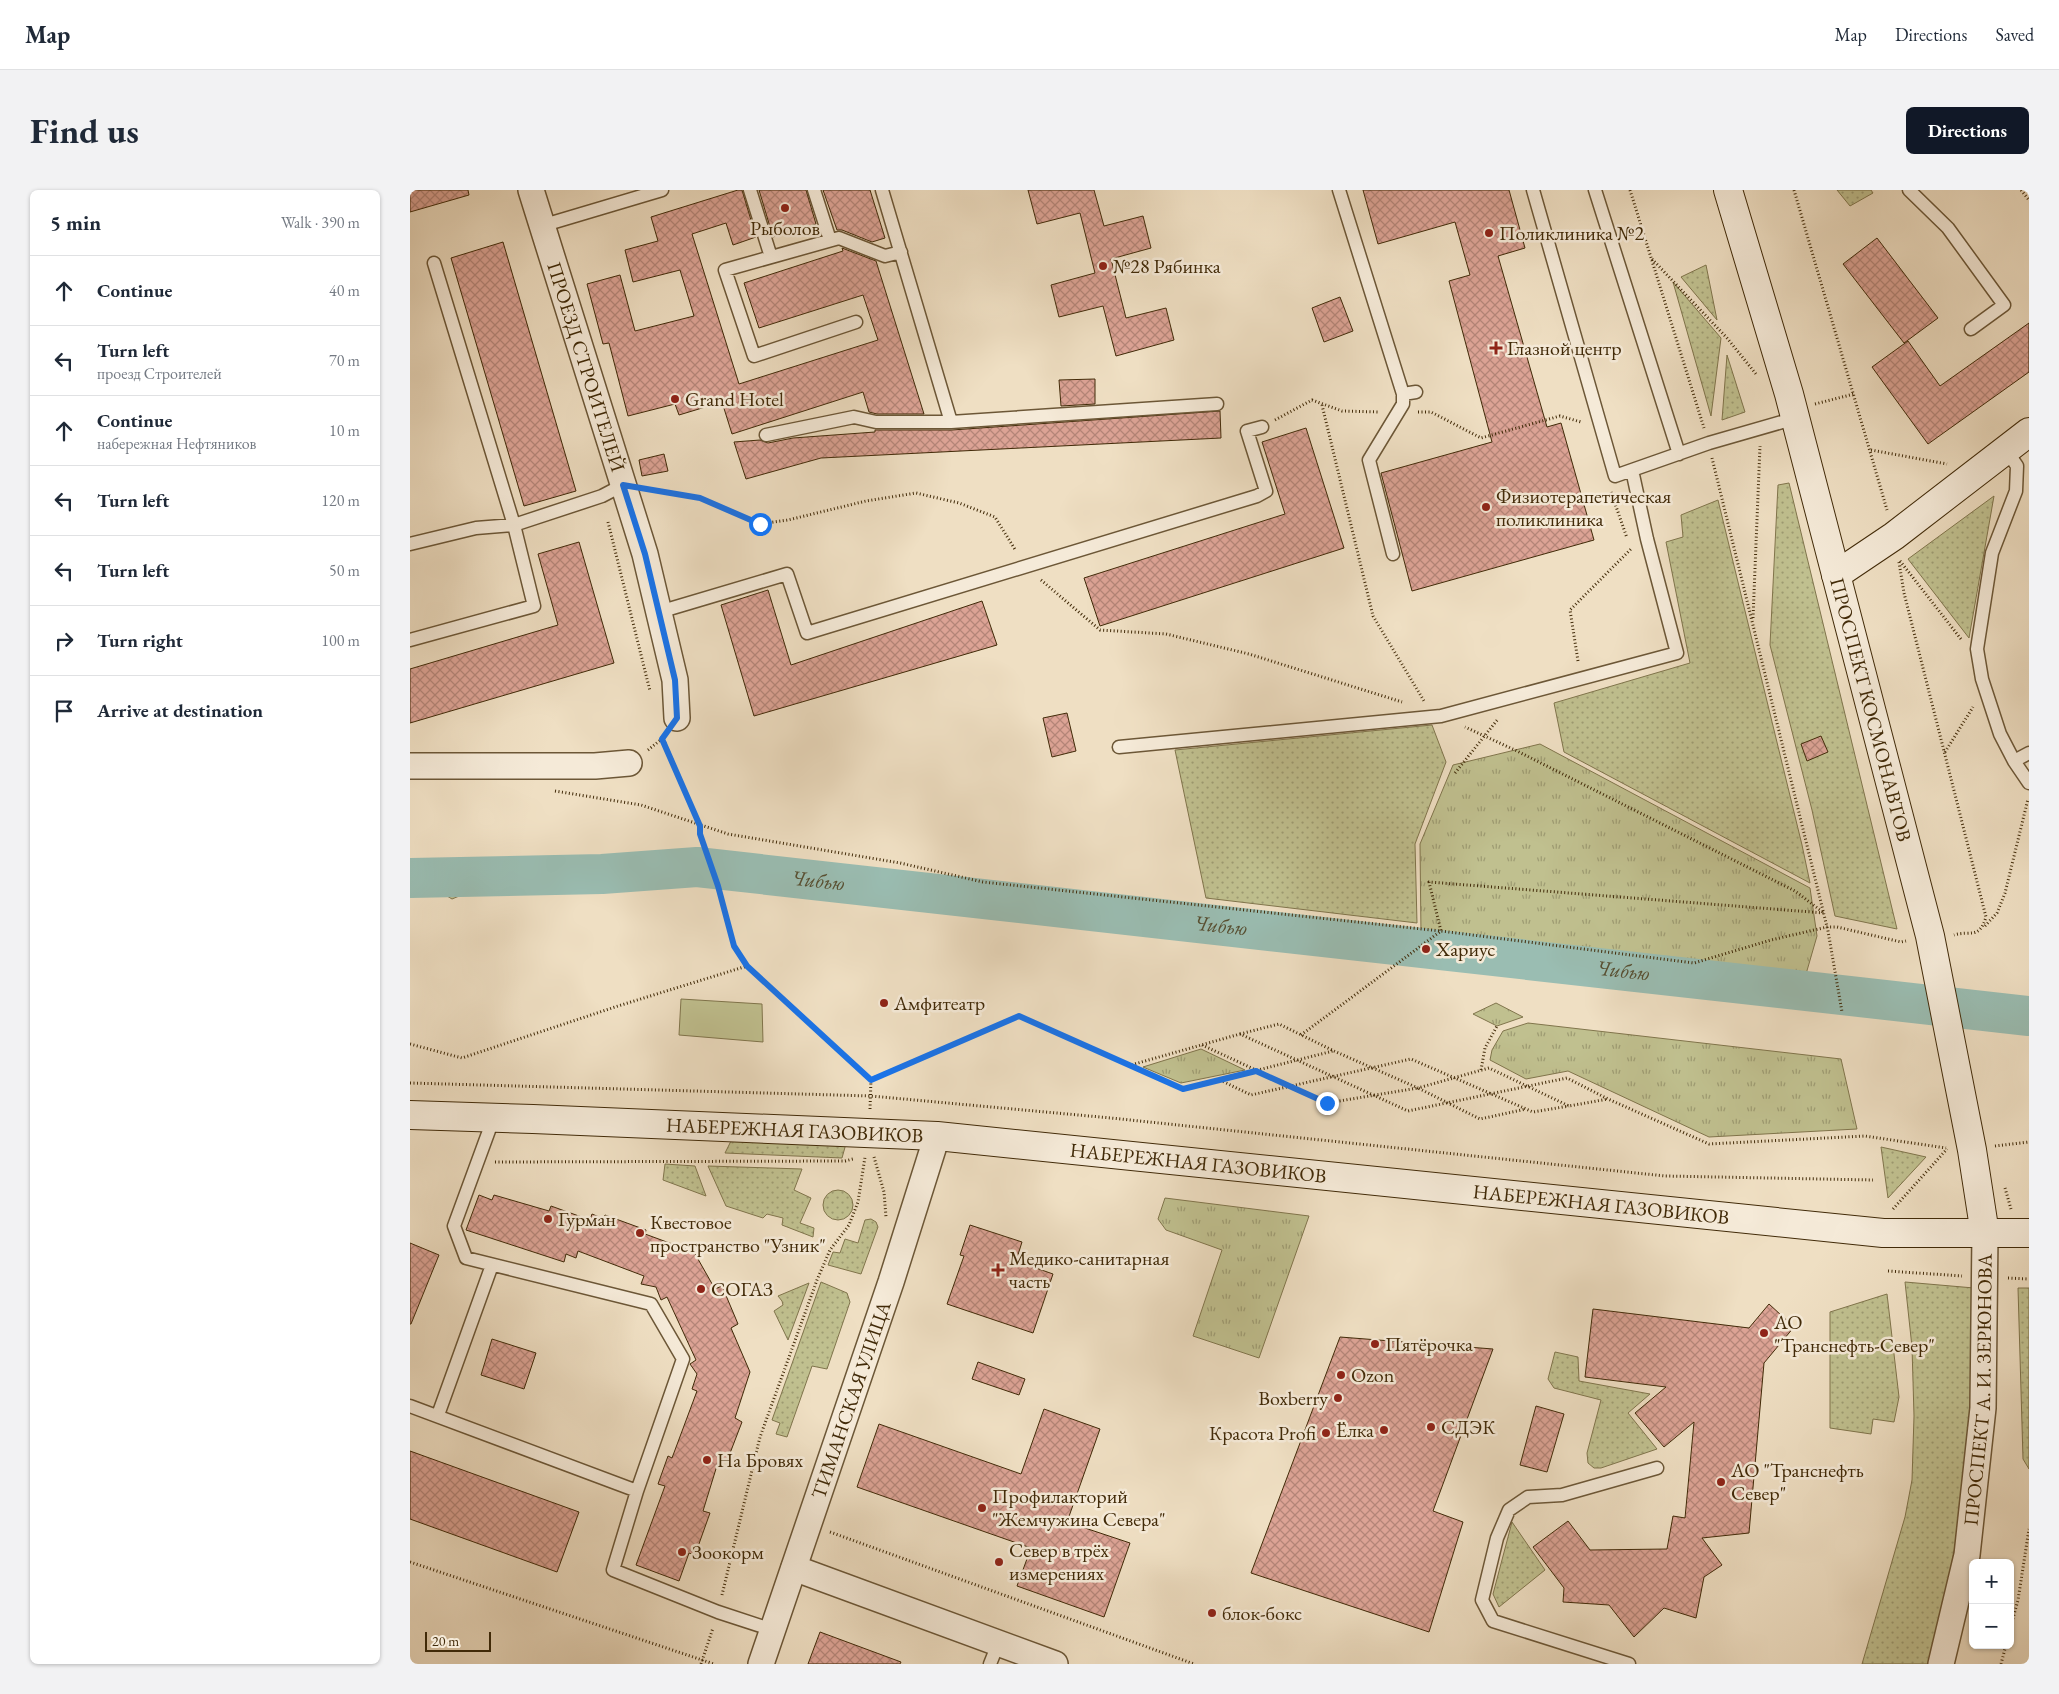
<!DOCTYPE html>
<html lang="en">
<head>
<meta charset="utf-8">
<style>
	:root { --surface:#fff; --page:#f2f2f3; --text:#1f2937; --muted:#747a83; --line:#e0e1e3; --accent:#111827 }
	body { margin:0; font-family:"EB Garamond",serif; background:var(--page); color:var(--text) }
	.controls { position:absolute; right:15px; bottom:15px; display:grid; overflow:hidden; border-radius:8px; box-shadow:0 1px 4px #0004 }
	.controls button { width:45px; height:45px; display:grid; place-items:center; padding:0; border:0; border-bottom:1px solid var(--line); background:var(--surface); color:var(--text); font:25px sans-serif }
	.scale { position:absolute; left:15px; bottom:12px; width:66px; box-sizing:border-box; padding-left:5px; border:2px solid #412a08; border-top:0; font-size:14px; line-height:18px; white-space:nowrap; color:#412a08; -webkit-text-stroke:4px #f5ead8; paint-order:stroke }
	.stop { position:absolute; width:15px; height:15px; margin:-11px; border:4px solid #1a73e8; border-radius:50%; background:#fff }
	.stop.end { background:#1a73e8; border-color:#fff; box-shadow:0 1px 5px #0008 }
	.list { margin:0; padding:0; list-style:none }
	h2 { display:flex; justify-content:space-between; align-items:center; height:65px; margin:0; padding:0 20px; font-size:21px }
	h2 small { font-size:16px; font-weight:400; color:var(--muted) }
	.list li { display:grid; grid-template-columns:32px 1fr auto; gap:15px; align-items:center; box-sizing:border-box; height:70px; padding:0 20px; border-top:1px solid var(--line) }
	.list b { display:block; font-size:19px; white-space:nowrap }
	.list p { margin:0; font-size:16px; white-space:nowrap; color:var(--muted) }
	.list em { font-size:16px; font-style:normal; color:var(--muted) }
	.icon { flex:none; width:28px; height:28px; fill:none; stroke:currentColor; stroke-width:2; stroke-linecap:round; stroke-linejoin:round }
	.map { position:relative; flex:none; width:1619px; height:1474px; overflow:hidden; border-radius:8px }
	header { display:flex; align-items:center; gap:30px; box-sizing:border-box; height:70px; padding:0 25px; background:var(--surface); border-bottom:1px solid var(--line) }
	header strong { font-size:24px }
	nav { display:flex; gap:28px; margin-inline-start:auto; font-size:18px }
	.intro { display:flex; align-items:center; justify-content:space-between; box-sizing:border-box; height:120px; padding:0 30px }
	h1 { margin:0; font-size:35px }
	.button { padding:12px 22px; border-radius:8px; background:var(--accent); color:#fff; font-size:18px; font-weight:700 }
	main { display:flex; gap:30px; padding:0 30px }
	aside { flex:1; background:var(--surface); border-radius:8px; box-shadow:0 1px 4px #0004 }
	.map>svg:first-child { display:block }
	.grass { fill:url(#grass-dots); stroke:#80754c }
	.park { fill:url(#park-tufts); stroke:#80754c }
	.pitch { fill:#c0c08f; stroke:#80754c }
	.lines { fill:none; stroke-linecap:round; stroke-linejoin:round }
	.river { stroke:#9abdb2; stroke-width:40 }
	.building { fill:url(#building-cross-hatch); stroke:#412a08 }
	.lane-casing { stroke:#6c5737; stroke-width:15 }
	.street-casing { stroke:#6c5737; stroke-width:28 }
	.secondary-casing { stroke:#412a08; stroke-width:30 }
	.path { stroke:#412a08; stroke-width:3; stroke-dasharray:1 2.5; stroke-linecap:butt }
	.lane { stroke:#f5ead8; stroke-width:12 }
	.street { stroke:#f5ead8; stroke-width:25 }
	.secondary { stroke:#f5ead8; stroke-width:28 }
	.route { stroke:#1a73e8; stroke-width:6 }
	.poi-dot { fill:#8f2418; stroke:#f5ead8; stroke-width:2 }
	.labels { text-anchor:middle; stroke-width:5; stroke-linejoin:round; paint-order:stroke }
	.poi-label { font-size:20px; fill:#412a08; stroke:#f5ead8; text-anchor:start }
	.street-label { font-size:20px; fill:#412a08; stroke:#f5ead8 }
	.water-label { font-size:21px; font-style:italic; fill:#574f32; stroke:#f5ead8 }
</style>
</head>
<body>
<header>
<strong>Map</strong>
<nav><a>Map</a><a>Directions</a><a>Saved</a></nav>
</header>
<div class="intro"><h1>Find us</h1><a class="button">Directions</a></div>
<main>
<aside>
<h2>5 min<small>Walk · 390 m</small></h2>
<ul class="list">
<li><svg class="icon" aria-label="ahead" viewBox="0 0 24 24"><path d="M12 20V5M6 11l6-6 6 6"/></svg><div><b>Continue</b></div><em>40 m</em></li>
<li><svg class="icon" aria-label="left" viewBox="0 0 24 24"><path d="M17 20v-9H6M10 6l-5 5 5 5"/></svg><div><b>Turn left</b><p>проезд Строителей</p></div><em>70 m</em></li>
<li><svg class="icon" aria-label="ahead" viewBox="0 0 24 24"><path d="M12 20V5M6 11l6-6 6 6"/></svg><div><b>Continue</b><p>набережная Нефтяников</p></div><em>10 m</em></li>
<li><svg class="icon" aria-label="left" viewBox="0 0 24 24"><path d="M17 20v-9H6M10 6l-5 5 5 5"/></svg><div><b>Turn left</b></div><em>120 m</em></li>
<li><svg class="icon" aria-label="left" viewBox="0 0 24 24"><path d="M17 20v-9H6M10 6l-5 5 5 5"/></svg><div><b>Turn left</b></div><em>50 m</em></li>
<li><svg class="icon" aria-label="right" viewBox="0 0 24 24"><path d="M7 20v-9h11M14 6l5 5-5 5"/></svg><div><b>Turn right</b></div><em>100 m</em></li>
<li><svg class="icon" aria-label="arrive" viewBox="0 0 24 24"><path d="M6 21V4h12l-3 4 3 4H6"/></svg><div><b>Arrive at destination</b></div></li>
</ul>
</aside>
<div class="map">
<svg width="1619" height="1474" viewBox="0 0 1619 1474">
	<defs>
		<pattern id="grass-dots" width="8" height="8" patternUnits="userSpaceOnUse" patternTransform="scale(1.25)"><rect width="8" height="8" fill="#c0c08f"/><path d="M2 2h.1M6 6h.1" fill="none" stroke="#9e9c73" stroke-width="1.8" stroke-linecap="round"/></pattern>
		<pattern id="park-tufts" width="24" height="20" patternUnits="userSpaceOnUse" patternTransform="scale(1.25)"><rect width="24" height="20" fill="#c0c08f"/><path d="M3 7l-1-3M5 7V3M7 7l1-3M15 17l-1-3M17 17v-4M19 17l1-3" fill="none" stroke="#9e9c73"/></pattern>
		<pattern id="building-cross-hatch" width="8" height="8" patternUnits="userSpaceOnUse" patternTransform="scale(1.25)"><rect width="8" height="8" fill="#dca395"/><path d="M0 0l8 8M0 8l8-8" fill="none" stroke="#b48578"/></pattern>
	</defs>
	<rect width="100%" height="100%" fill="#efdfc3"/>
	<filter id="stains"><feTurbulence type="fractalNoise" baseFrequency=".004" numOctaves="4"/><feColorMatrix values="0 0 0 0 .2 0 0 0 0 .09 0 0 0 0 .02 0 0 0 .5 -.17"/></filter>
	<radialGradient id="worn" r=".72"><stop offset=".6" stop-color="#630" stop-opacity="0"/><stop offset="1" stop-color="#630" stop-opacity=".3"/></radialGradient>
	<path class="grass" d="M1427,0H1461L1463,3L1440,16Z
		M1296,75L1307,130L1271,87Z
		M1263,92L1311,148L1301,226Z
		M1317,165L1335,222L1312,230Z
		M1379,293L1487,739L1425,726L1402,620L1360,455L1368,295Z
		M1584,306L1559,448L1498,369Z
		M1308,310L1392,655L1400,693L1154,562L1144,513L1280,473L1256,352L1273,347L1271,325Z
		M1022,535L1036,572L1005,654L1007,733L796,708L765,560Z
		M323,947L437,950L432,968L315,963Z
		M1471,957L1516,967L1478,1008Z
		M255,974L285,976L296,1006L253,990Z
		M298,976L392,979L384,1000L401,1008L390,1033L404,1038L403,1047L372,1035L373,1028L357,1024L353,1028L316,1016Z
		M413 1015a15 15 0 1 1 30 0a15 15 0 1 1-30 0Z
		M461,1029L466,1032L468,1037L451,1084L418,1075L423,1062L430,1063L435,1049L448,1053L455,1030Z
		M411,1092L437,1103L440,1112L417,1179L402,1176L377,1247L366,1244L370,1233L362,1230Z
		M1495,1092L1564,1098L1563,1207L1546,1352L1521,1474H1452L1495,1327L1502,1290L1504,1226L1502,1157Z
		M399,1093L378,1150L364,1121L373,1115L372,1111L368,1106Z
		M1608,1098H1619V1279L1613,1269Z
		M1477,1104L1489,1207L1484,1232L1463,1229L1461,1244L1420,1238V1122Z
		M1145,1162L1168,1167L1169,1191L1240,1204L1218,1223L1247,1259L1191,1278H1184L1178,1273L1177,1263L1191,1210L1144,1198L1138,1189Z
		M1102,1332L1135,1380L1089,1417L1083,1404Z"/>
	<path class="park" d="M1130,554L1400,698L1407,746L1394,791L1115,760L1011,745L1010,654L1043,575Z
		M48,689L73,696L42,709L24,698Z
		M1086,813L1113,827L1087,836L1063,824Z
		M1118,833L1431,869L1447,939L1299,947L1158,881L1116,889L1080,870L1082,860L1093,841Z
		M791,859L835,880L771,893L733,877Z
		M755,1008L899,1026L849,1168L783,1146L812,1060L756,1040L748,1029Z"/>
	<path class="pitch" d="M271,809L352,814L353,852L269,845Z"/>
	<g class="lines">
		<path class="river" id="s1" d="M0,688L192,684L287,677L1619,826"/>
	</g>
	<path class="building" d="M0,0H58L59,5L0,22Z
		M328,0H332L346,47L323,55L316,33L282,44L329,194L468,150L453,105L349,138L334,93L433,61L432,58L466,71L514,224H467L459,222L453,202L322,244L312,212L269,225L265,214L218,226L199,153L193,154L177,94L210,85L225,141L284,126L270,80L223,92L215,60L248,51L241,27Z
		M349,0H396L406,34L363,47Z
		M413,0H460L475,48L462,52L432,40H427Z
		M618,0H684L694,36L733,26L741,58L701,69L716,128L756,118L764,150L706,166L693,116L649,127L641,95L685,83L670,23L627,34Z
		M953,0H1099L1115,58L1088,66L1137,237L1151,233L1184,350L1002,401L971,283L1082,252L1039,91L1060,85L1045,32L968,54Z
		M1467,48L1528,128L1494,153L1433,74Z
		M93,52L166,301L114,316L41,68Z
		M930,107L943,141L914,152L902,118Z
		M1619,133V182L1518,254L1462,177L1498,151L1530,196Z
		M685,189V214L651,216L649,190Z
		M810,221L811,248L411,268L336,289L324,252L350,250L358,253L383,248L465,242V240H542Z
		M896,238L934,358L690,436L674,388L875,324L852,252Z
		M254,264L258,281L232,286L229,270Z
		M169,352L204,473L0,533V479L148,435L128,364Z
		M358,400L381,475L572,411L587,455L344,526L311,415Z
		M657,523L666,561L642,567L633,528Z
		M1411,546L1418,562L1397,571L1391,554Z
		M69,1005L82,1010L84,1005L139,1021L141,1016L180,1030L182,1024L194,1029L195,1025L236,1040L235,1044L284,1062L305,1099L312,1096L328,1134L321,1138L340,1182L325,1228L332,1232L317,1271L309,1269L293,1321L300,1323L285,1365L279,1363L269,1391L226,1375L255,1296L248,1294L258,1266L262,1268L287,1201L282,1199L287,1184L280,1174L286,1170L257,1107L251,1110L246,1097L231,1094L234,1086L168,1061L166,1068L156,1064L154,1072L56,1040Z
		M560,1035L612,1052L606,1071L643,1084L623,1143L537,1114L554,1066L550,1065Z
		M0,1053L29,1065L1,1134H0Z
		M1359,1114L1384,1137L1354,1173L1339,1343L1292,1348L1312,1375L1294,1387L1286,1428L1254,1418L1224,1447L1199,1415L1153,1412L1154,1398L1123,1357L1158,1331L1180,1360L1257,1359L1263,1326L1275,1328L1284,1232L1254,1257L1225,1223L1256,1197L1175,1187L1183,1119L1339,1138Z
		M930,1147L1083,1159L1023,1321L1053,1332L1019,1442L841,1383Z
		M82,1149L126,1163L114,1199L71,1185Z
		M568,1172L615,1189L609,1205L562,1189Z
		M1126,1216L1154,1224L1137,1282L1110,1275Z
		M634,1219L690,1239L657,1332L720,1353L694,1427L607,1396L621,1358L447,1297L469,1234L611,1284Z
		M0,1261L169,1322L147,1382L0,1329Z
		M410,1442L491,1472L490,1474H398Z"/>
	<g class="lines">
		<defs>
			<path id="lane" d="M340,0L361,67
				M404,0L420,50
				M472,0L541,232
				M929,0L993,204L1006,202
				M1123,0L1205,286L1299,253L1386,228
				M1185,0L1269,264
				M1499,0L1538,38L1594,115L1561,139
				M131,36L252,0
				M446,132L344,166L315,80L429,48L475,66L491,62
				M356,245L444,227L466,232H541L807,214
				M1596,260L1607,276L1606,301L1582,363L1567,459L1572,489L1590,544L1604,571L1619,593
				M0,354L66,338L104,335L192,306L213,295
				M983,364L959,270L993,214V204
				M249,422L377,384L397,443L847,306L856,301L837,241L852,237
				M0,450L124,416L104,335L24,73
				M709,557L1031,526L1267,463L1237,349L1222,280
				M1604,571L1619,563
				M84,927L44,1036L56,1068L241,1114L273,1169L227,1301
				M0,1216L227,1301L203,1380L308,1422L363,1440
				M28,1225L82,1075
				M580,1474L588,1454
				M1219,1474L1083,1431L1072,1410L1087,1348L1099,1320L1118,1307L1152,1305L1247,1278"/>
			<g id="street">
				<path id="s2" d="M121,0L235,364L265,490L267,528"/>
				<path d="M0,576H185L219,573"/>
				<path d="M384,1378L645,1474"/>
				<path id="s3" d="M351,1474L481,1092L527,946"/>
				<path id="s4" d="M1531,1474L1557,1365L1573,1218L1575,1044"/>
			</g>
			<g id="secondary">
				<path id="s5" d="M1318,0L1379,204L1520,746L1562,960L1575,1044"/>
				<path d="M1426,385L1484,346L1619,242"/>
				<path id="s6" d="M0,925L123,929L527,946L1473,1043H1619"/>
			</g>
		</defs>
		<use href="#lane" class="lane-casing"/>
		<use href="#street" class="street-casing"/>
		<use href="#secondary" class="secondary-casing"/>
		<path class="path" d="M1220,0L1294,238
			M1384,0L1477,320
			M1611,0L1619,10
			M1242,69L1317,148L1346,184
			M1405,214L1444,204
			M912,215L963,426L1014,511
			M1008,222H1021L1071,248L1150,226L1171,232
			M865,230L902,210L932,221L969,222
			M1461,260L1537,274
			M1302,268L1418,741L1432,822
			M239,300L290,308L350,334L378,330L456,311L506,303L549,313L585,327L606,361
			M1201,302L1217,348
			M198,332L240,501
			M1490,371L1551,449
			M1489,372L1494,403L1576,727C1569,750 1560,740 1544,745
			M631,390L690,440L756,444L839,464L992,512
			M1343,428L1350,256
			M1168,471L1160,420L1221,359
			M252,546L290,636L291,645L308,696L324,756L337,776
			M238,560L253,548
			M1535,562L1563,517
			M1045,583L1088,529
			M145,601L231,615L318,644L490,673L573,692L1031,741L1284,773L1361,750L1417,737H1427L1491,752L1496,751
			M1575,736L1587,723L1595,703L1618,609
			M830,844L869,834L924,861L1008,898L1079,878L1159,916L1198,909
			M891,845L1031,741L1019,692L1414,723L1385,701L1107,561L1055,537
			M0,854L52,868L208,816L337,776L461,889L609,826L721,875L830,844L998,921L1157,888L1198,909L1299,954L1455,946L1536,958
			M792,855L917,913L1008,898L1070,929L1116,919
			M721,876L773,899L923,861
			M1071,880L1075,858L1087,836
			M810,890L841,905L1001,869L1123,922L1159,916
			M0,893L461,906L701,928L1255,986L1463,990
			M460,919L461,889
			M1585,956L1619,952
			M464,967L474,1002L476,1027
			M85,972L435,971L443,969
			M1595,998L1601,1019
			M1483,1019L1537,959
			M1478,1081L1552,1086
			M1598,1088L1619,1089
			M420,1342L784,1474
			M0,1372L304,1474
			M312,1405L350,1247L407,1090L420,1060L439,1035L448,1012L455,967
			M1600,1439L1608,1410L1619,1339
			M291,1474L303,1438
			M1591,1474L1596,1455"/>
		<use href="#lane" class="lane"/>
		<use href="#street" class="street"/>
		<use href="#secondary" class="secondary"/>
	</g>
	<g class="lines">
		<path class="route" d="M350,334L290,308L213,295L235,364L265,490L267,528L252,549L290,636V644L308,696L324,756L337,776L461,890L609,826L773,899L846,881L917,913"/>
	</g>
	<g class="poi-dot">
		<circle cx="375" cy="18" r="5"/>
		<circle cx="1079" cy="43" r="5"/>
		<circle cx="693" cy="76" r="5"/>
		<path d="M1083.5 150.5h5v5h5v5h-5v5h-5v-5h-5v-5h5z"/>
		<circle cx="265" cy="209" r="5"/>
		<circle cx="1076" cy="317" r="5"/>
		<circle cx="1016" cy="759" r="5"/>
		<circle cx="474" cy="813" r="5"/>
		<circle cx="138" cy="1029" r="5"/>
		<circle cx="230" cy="1043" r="5"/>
		<path d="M585.5 1072.5h5v5h5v5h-5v5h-5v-5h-5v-5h5z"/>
		<circle cx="291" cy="1099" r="5"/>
		<circle cx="1354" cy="1143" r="5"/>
		<circle cx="965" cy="1154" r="5"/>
		<circle cx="931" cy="1185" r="5"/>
		<circle cx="928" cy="1208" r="5"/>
		<circle cx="1021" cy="1237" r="5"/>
		<circle cx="974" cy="1240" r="5"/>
		<circle cx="916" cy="1243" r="5"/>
		<circle cx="297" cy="1270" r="5"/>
		<circle cx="1311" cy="1292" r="5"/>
		<circle cx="572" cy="1318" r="5"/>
		<circle cx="272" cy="1362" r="5"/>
		<circle cx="589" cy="1372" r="5"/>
		<circle cx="802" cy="1423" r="5"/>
	</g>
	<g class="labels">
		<g class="poi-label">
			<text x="375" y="45" text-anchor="middle">Рыболов</text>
			<text x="1089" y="50">Поликлиника №2</text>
			<text x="703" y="83">№28 Рябинка</text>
			<text x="1097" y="165">Глазной центр</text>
			<text x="275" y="216">Grand Hotel</text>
			<text x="1086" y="313">Физиотерапетическая<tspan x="1086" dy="23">поликлиника</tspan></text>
			<text x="1026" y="766">Хариус</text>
			<text x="484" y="820">Амфитеатр</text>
			<text x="148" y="1036">Гурман</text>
			<text x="240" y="1039">Квестовое<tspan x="240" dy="23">пространство "Узник"</tspan></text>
			<text x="599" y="1075">Медико-санитарная<tspan x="599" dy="23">часть</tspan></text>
			<text x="301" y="1106">СОГАЗ</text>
			<text x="1364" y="1139">АО<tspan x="1364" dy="23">"Транснефть-Север"</tspan></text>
			<text x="975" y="1161">Пятёрочка</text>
			<text x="941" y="1192">Ozon</text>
			<text x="918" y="1215" text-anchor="end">Boxberry</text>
			<text x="1031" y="1244">СДЭК</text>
			<text x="964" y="1247" text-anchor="end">Ёлка</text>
			<text x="906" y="1250" text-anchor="end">Красота Profi</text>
			<text x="307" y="1277">На Бровях</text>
			<text x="1321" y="1287">АО "Транснефть<tspan x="1321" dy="23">Север"</tspan></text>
			<text x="582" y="1313">Профилакторий<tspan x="582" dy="23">"Жемчужина Севера"</tspan></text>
			<text x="599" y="1367">Север в трёх<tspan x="599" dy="23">измерениях</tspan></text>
			<text x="282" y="1369">Зоокорм</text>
			<text x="812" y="1430">блок-бокс</text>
		</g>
		<g class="street-label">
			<text dy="7" stroke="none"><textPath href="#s2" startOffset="185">ПРОЕЗД СТРОИТЕЛЕЙ</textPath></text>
			<text dy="7" stroke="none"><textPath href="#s5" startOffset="539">ПРОСПЕКТ КОСМОНАВТОВ</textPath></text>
			<text dy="7" stroke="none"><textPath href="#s6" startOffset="385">НАБЕРЕЖНАЯ ГАЗОВИКОВ</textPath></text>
			<text dy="7" stroke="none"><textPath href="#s6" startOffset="790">НАБЕРЕЖНАЯ ГАЗОВИКОВ</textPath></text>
			<text dy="7" stroke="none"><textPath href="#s6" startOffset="1195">НАБЕРЕЖНАЯ ГАЗОВИКОВ</textPath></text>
			<text dy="7" stroke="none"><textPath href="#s4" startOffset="278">ПРОСПЕКТ А. И. ЗЕРЮНОВА</textPath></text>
			<text dy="7" stroke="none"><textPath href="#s3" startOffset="279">ТИМАНСКАЯ УЛИЦА</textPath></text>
		</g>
		<g class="water-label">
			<text dy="7" stroke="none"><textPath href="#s1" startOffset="409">Чибью</textPath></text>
			<text dy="7" stroke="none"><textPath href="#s1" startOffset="814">Чибью</textPath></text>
			<text dy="7" stroke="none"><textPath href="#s1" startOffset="1219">Чибью</textPath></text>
		</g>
	</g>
	<rect width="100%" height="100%" filter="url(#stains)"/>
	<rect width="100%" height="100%" fill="url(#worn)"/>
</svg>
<div class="controls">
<button>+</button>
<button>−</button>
</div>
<div class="scale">20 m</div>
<div class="stop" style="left:350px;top:334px"></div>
<div class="stop end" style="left:917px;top:913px"></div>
</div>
</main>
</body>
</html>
